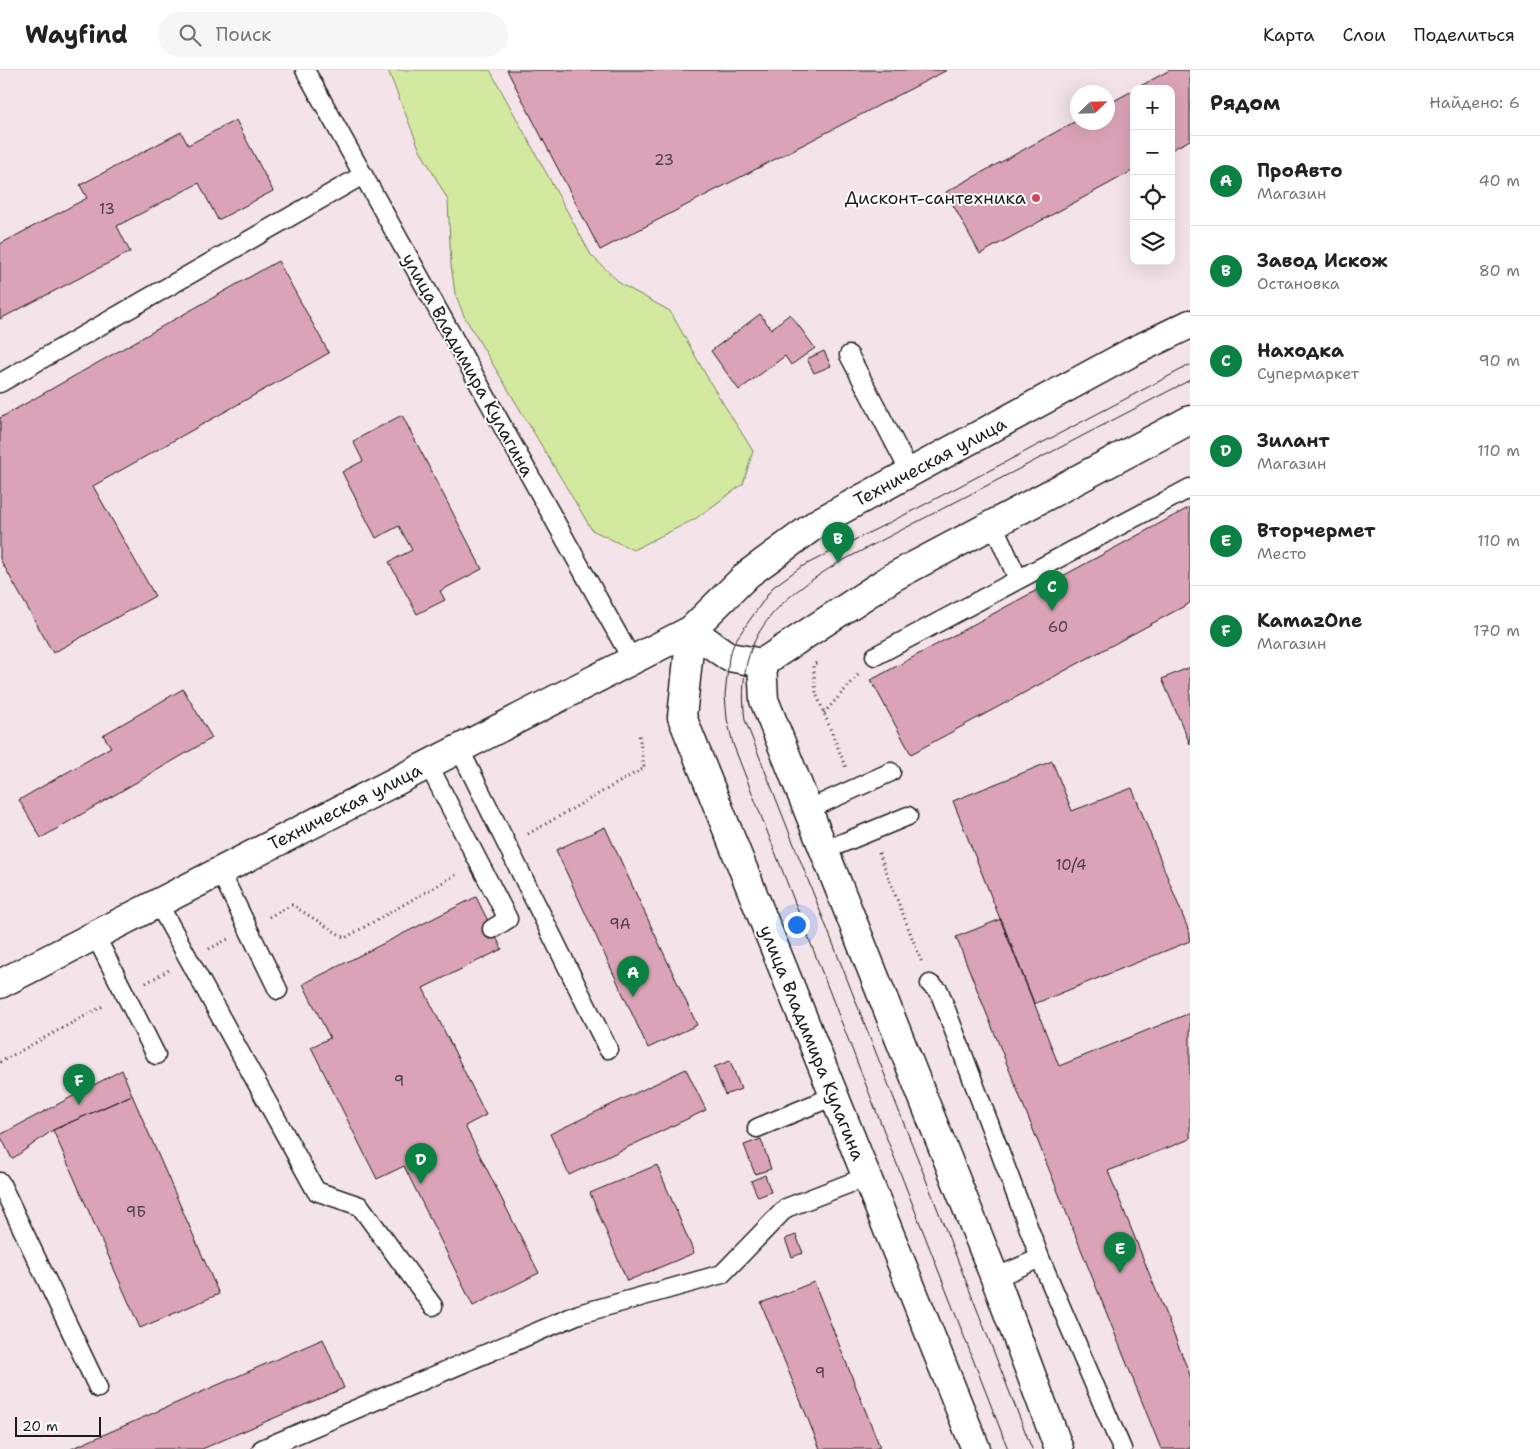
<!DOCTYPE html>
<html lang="ru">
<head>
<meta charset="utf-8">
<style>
	:root { --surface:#fff; --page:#f6f6f6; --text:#222; --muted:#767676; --line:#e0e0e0; --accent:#0b8043 }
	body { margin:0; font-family:"Shantell Sans",sans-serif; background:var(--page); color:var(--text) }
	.controls { position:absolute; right:15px; top:15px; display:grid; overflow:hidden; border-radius:10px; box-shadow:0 5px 20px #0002 }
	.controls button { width:45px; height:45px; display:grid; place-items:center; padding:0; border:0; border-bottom:1px solid var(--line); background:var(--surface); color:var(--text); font:25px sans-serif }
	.compass { position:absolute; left:1070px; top:15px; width:45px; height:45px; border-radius:50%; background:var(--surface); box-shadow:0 5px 20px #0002; rotate:67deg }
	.scale { position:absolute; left:15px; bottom:12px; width:86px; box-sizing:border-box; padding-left:5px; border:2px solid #1c1c1c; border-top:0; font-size:14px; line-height:18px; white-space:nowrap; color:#1c1c1c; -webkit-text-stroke:4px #fff; paint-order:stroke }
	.you { position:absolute; left:796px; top:854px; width:18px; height:18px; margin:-12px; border:4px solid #fff; border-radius:50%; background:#1a73e8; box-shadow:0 0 0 8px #1a73e833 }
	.badge { display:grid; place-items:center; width:32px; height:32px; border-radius:50%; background:var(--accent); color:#fff; font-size:16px; font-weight:700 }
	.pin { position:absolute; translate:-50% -41px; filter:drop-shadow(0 1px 2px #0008) }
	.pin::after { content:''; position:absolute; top:26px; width:18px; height:15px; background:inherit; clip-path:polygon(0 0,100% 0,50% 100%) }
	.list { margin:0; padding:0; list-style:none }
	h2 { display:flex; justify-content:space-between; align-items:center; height:65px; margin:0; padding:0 20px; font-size:21px }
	h2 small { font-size:16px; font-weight:400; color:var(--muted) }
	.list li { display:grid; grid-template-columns:32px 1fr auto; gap:15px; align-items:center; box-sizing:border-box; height:90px; padding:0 20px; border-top:1px solid var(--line) }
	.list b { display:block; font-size:19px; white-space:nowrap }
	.list p { margin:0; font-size:16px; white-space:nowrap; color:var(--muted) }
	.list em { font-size:16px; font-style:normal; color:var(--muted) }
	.icon { flex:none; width:28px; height:28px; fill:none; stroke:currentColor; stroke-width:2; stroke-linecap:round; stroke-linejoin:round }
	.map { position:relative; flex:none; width:1190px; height:1379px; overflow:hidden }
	header { display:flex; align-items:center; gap:30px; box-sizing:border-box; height:70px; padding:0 25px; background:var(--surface); border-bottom:1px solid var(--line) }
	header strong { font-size:24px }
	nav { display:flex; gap:28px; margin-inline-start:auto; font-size:18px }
	.search { width:350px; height:45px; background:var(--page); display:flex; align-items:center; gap:12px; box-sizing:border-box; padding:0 18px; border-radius:28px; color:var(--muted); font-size:19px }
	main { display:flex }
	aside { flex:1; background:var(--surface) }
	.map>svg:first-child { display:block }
	.green { fill:#d2e99f; stroke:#77825e }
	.building { fill:#dba3b7; stroke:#1c1c1c }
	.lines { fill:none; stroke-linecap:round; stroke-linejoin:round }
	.lane-casing { stroke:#1c1c1c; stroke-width:21 }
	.secondary-casing { stroke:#1c1c1c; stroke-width:31 }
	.path { stroke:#1c1c1c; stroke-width:3; stroke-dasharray:1 4; stroke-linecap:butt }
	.lane { stroke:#fff; stroke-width:18 }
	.secondary { stroke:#fff; stroke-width:28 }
	.tram { stroke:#1c1c1c; stroke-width:1 }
	.poi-dot { fill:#d1495b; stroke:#fff; stroke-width:2 }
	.labels { text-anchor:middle; stroke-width:4; stroke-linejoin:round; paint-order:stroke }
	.number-label { font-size:15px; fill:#4c3e43 }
	.poi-label { font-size:18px; fill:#1c1c1c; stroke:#fff; text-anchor:end }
	.street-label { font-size:18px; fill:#1c1c1c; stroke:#fff }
</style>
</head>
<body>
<header>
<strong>Wayfind</strong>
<div class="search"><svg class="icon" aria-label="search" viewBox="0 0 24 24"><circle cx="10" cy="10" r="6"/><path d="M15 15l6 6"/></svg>Поиск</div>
<nav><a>Карта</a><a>Слои</a><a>Поделиться</a></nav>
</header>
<main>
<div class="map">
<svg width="1190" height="1379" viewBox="0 0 1190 1379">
	<rect width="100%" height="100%" fill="#f4e3e9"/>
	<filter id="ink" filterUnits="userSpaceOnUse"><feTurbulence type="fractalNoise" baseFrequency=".02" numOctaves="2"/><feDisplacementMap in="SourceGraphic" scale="10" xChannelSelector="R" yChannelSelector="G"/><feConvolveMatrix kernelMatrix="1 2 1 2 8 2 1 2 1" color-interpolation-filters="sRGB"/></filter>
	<g filter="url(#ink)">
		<path class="green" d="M388,0H490L591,185L621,214L670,241L711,314L753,381L743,414L695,449L633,480L592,460L464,246L455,223L451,195L448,130L419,78Z"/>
		<path class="building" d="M507,0H947L600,180Z
			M1170,0H1190V70L1171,80V19H1135Z
			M1134,20V100L980,184L946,122L1078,50V52H1108V34Z
			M236,50L273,121L218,150L199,113L117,156L130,182L0,249V174L87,128L80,115L181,62L188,75Z
			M278,191L329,283L93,416L155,526L53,583L0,489V348Z
			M760,244L771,259L790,244L815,278L791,295L785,286L739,320L711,281Z
			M824,281L831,296L814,303L807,289Z
			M402,345L482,499L440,521L445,530L417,544L389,492L412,480L399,456L376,468L342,402L363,391L353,371Z
			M1190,437V533L911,684L871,610Z
			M1190,597V674L1162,609Z
			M183,619L212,668L41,768L19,730L111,677L103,665Z
			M1052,691L1072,741L1132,718L1190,864V871L1034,934L953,731Z
			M605,757L697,955L648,978L556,780Z
			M476,827L502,879L423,918L486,1045L465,1056L539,1203L473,1236L404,1096L377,1109L311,977L330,968L303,914Z
			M1001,849L1059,996L1190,943V1069L1108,1101L1190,1305V1379H1161L956,867Z
			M730,991L741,1019L725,1025L714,997Z
			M686,999L706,1040L569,1105L550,1064Z
			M122,1000L132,1025L53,1060L12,1089L0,1065Z
			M132,1025L219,1224L140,1258L53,1060Z
			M761,1069L771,1099L755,1104L744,1075Z
			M657,1095L694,1183L627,1211L590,1123Z
			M765,1105L771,1122L758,1127L751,1111Z
			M796,1165L803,1183L792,1187L785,1169Z
			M814,1212L880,1377L874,1379H820L761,1233Z
			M323,1269L344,1318L202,1379H71Z"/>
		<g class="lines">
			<defs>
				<path id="lane" d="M305,0L632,590
					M849,285L911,404
					M0,313L363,105
					M993,454L1018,509
					M875,586L1190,418
					M459,678L608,979
					M428,694L508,849L492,859
					M807,740L891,702
					M823,781L908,746
					M220,801L278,920
					M158,833L316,1121L360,1136L433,1236
					M95,865L156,985
					M930,914L939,921L1040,1188L1122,1379
					M757,1058L834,1026
					M0,1112L98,1318
					M995,1208L1040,1188
					M262,1379L579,1244L722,1204L786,1138L866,1107"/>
				<path id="secondary" d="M691,560L682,647L976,1379
					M691,560L729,587L762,593L893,507L1190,350
					M762,593L764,630L995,1208L1059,1379
					M0,914L691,560L748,504L819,452L1132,282L1190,254"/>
			</defs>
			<use href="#lane" class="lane-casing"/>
			<use href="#secondary" class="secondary-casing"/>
			<path class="path" d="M816,593L813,595L816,623L846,698
				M824,643L860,603
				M528,764L644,698L639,664
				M879,783L922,893
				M269,847L292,835L345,868L459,803
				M209,879L228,869
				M146,913L169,900
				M0,992L105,935"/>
			<use href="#lane" class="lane"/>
			<use href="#secondary" class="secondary"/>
			<path class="tram" d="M1008,1379L733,674L727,649L725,625L729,587L735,571L773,517L801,497L918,438L1190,295
				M1032,1379L745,650C735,568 773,533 838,493L1190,310"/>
		</g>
	</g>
	<circle class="poi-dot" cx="1036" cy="128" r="5"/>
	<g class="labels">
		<g class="number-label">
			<text x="664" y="95">23</text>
			<text x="107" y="144">13</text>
			<text x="1058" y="562">60</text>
			<text x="1071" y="800">10/4</text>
			<text x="620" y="859">9А</text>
			<text x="399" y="1016">9</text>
			<text x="136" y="1147">9Б</text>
			<text x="820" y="1308">9</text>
		</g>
		<g class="poi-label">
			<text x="1026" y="134">Дисконт-сантехника</text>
		</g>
		<g class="street-label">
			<text transform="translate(468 295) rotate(61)" y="6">улица Владимира Кулагина</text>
			<text transform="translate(930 392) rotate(-28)" y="6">Техническая улица</text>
			<text transform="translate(345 737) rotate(-27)" y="6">Техническая улица</text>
			<text transform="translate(812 973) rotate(68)" y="6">улица Владимира Кулагина</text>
		</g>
	</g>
</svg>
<div class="controls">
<button>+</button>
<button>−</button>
<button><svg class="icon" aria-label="locate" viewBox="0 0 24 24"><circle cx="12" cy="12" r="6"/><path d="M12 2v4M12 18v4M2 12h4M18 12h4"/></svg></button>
<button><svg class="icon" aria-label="layers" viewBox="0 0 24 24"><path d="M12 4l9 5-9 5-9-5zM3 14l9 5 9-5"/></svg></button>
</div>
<svg class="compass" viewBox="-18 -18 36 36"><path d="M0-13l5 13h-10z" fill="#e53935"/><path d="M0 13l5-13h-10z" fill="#767676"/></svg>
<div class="scale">20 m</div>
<div class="you"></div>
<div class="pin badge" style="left:633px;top:927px">A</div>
<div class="pin badge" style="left:838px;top:493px">B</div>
<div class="pin badge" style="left:1052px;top:541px">C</div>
<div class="pin badge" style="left:421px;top:1114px">D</div>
<div class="pin badge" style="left:1120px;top:1203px">E</div>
<div class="pin badge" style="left:79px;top:1035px">F</div>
</div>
<aside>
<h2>Рядом<small>Найдено: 6</small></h2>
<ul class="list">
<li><span class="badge">A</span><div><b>ПроАвто</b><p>Магазин</p></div><em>40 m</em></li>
<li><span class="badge">B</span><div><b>Завод Искож</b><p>Остановка</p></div><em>80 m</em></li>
<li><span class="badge">C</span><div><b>Находка</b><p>Супермаркет</p></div><em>90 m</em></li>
<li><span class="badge">D</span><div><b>Зилант</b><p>Магазин</p></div><em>110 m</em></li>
<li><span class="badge">E</span><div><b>Вторчермет</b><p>Место</p></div><em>110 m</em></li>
<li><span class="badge">F</span><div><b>KamazOne</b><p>Магазин</p></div><em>170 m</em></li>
</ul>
</aside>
</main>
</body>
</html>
